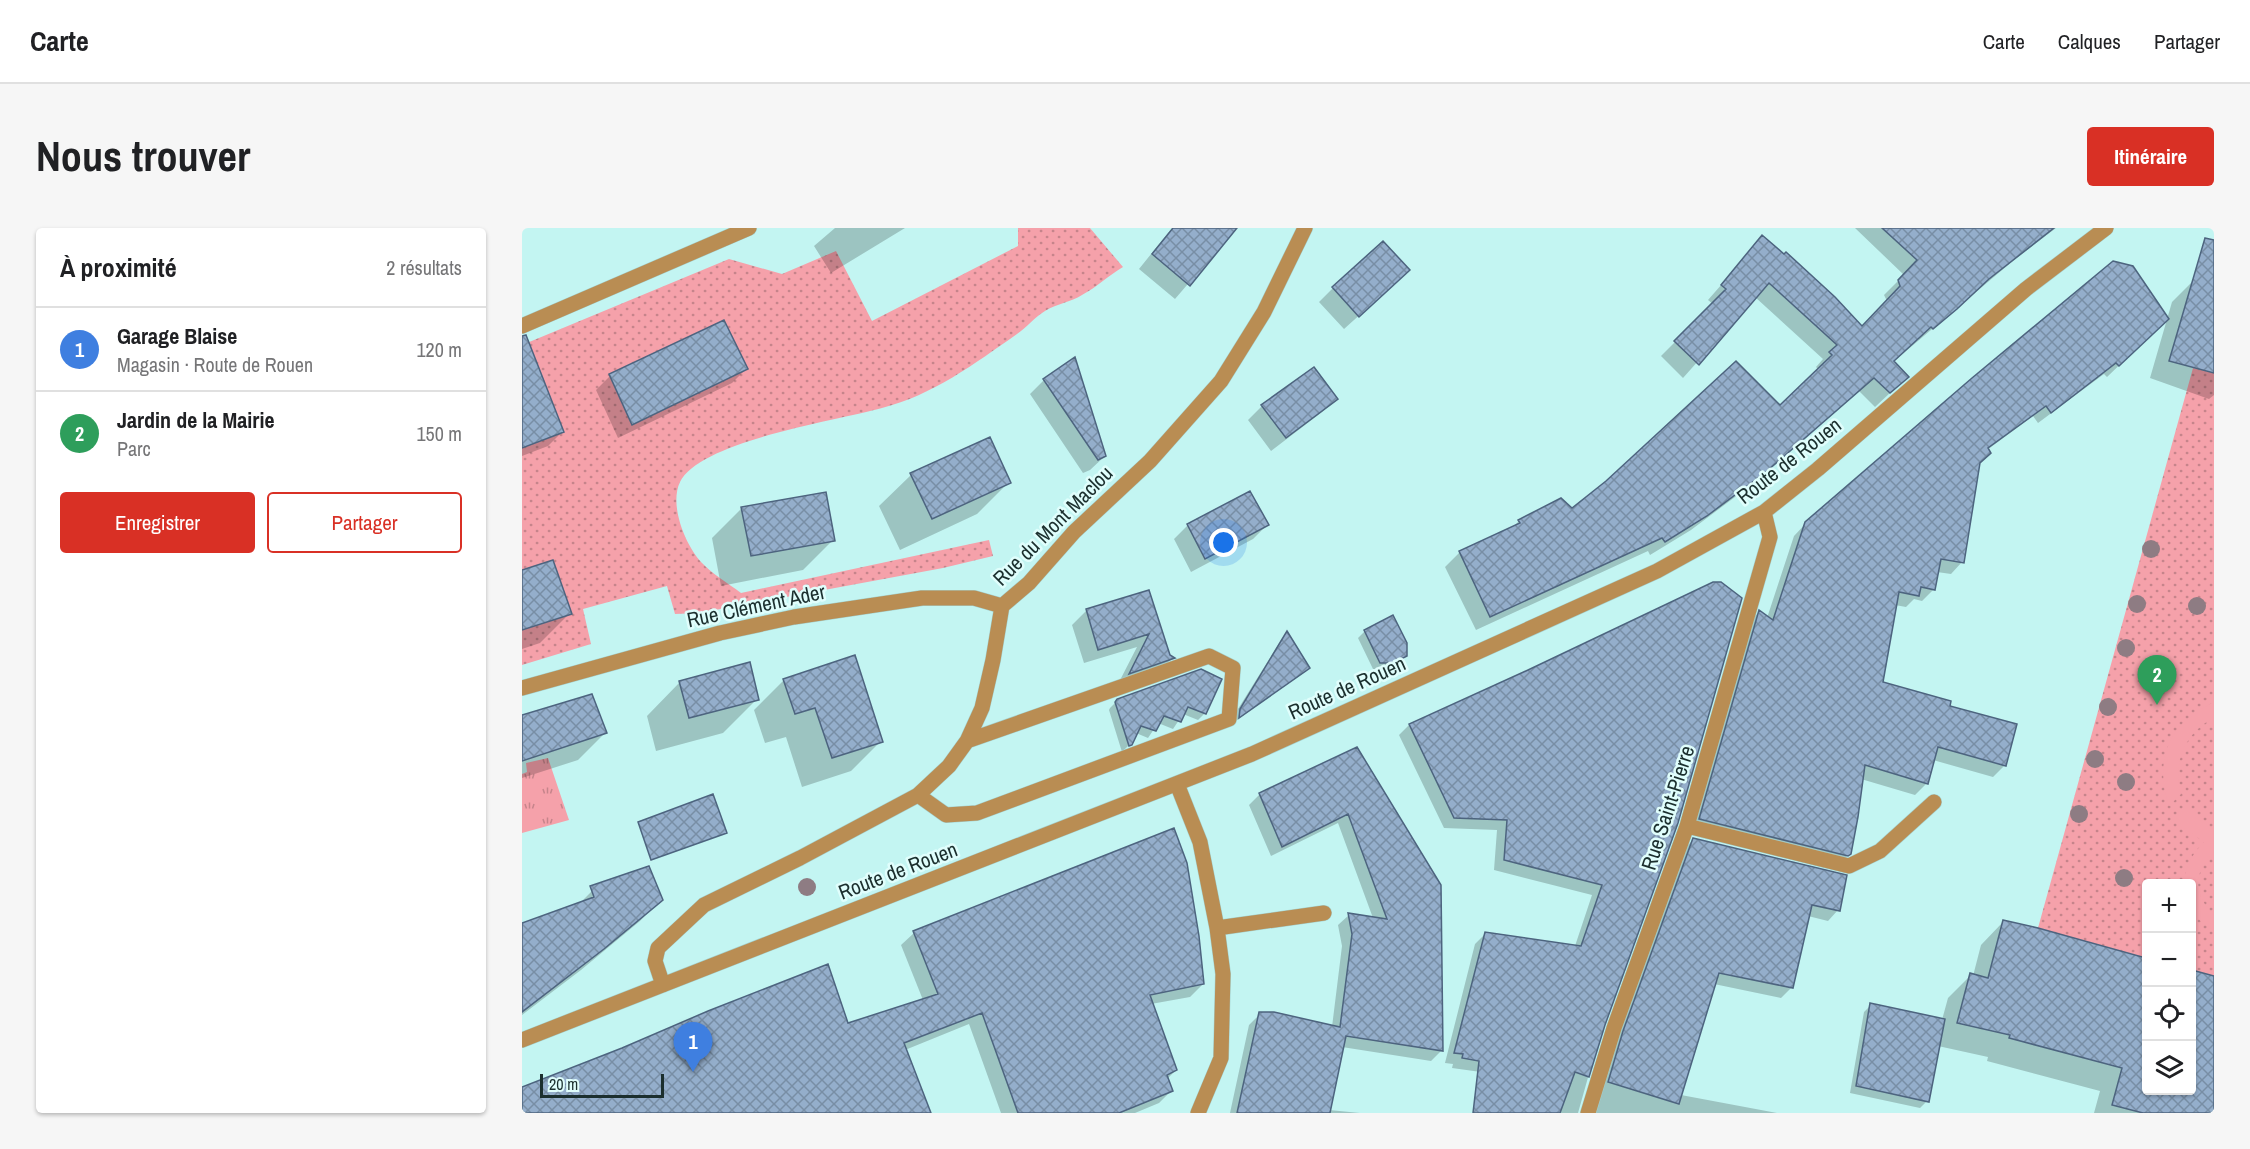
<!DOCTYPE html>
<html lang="fr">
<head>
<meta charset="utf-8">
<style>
	:root { --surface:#fff; --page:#f6f6f6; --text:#202124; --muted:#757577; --line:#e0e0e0; --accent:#d93025 }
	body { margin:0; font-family:"Archivo Narrow",sans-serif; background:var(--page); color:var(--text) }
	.controls { position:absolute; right:18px; bottom:18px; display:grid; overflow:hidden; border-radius:6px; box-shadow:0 2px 4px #0004 }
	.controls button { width:54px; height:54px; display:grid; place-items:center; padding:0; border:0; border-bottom:2px solid var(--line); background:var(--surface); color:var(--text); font:30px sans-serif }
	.scale { position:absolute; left:18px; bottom:15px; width:124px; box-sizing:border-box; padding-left:6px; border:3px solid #1b2f2e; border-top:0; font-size:16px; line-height:21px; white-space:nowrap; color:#1b2f2e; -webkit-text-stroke:4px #e0fefc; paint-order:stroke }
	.you { position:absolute; left:702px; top:315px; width:21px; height:21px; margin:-15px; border:4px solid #fff; border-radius:50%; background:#1a73e8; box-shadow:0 0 0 9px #1a73e833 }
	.badge { display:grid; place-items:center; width:39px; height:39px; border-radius:50%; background:var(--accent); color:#fff; font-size:20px; font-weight:700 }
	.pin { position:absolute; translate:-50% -50px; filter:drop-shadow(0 2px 3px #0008) }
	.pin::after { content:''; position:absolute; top:32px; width:21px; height:18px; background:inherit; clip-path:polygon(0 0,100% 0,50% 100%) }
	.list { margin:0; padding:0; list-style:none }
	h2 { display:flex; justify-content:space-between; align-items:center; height:78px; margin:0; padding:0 24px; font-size:26px }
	h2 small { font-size:20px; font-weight:400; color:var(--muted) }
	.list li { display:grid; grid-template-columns:39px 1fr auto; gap:18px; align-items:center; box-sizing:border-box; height:84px; padding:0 24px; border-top:2px solid var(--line) }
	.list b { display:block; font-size:22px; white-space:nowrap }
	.list p { margin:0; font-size:20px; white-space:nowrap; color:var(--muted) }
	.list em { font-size:20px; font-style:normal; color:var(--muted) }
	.actions { display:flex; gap:12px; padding:18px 24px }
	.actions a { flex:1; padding:14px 0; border:2px solid var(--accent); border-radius:6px; text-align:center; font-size:21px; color:var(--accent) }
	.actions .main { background:var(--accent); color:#fff }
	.icon { flex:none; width:33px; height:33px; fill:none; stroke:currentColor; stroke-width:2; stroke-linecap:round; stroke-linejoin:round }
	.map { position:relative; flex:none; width:1692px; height:885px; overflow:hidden; border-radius:6px }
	header { display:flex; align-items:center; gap:36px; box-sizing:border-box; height:84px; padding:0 30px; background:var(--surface); border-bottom:2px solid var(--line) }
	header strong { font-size:28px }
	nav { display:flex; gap:33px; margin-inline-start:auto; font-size:21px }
	.intro { display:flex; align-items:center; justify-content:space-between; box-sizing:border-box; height:144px; padding:0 36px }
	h1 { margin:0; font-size:42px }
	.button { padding:15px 27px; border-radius:6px; background:var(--accent); color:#fff; font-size:21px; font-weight:700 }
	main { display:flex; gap:36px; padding:0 36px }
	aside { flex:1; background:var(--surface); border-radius:6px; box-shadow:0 2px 4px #0004 }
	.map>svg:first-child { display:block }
	.grass { fill:url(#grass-tufts) }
	.park { fill:url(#park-dots) }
	.garden { fill:#f5a1aa }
	.shadow { fill:#0003 }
	.building { fill:url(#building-cross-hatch); stroke:#4d647f; stroke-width:1.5 }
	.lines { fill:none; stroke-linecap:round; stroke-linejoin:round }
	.minor-casing { stroke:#a5d1cf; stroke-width:16 }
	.minor { stroke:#b98d53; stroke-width:15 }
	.tree { fill:#8e7c83 }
	.labels { text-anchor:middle; stroke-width:5; stroke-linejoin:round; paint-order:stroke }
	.street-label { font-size:21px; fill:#1b2f2e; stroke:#e0fefc }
</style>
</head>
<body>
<header>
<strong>Carte</strong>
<nav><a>Carte</a><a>Calques</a><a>Partager</a></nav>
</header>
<div class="intro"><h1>Nous trouver</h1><a class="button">Itinéraire</a></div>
<main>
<aside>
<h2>À proximité<small>2 résultats</small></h2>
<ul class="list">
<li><span class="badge" style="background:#3f7fe0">1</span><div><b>Garage Blaise</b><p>Magasin · Route de Rouen</p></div><em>120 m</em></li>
<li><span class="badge" style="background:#2e9e5b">2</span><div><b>Jardin de la Mairie</b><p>Parc</p></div><em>150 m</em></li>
</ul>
<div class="actions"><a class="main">Enregistrer</a><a>Partager</a></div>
</aside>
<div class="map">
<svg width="1692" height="885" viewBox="0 0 1692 885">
	<defs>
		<pattern id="grass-tufts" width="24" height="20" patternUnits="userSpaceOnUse" patternTransform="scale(1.5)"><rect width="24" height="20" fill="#f5a1aa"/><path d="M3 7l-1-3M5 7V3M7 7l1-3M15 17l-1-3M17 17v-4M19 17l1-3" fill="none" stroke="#c6848b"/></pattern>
		<pattern id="park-dots" width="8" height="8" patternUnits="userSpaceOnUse" patternTransform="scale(1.5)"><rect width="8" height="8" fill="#f5a1aa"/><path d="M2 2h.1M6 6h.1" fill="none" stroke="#c6848b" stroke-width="1.8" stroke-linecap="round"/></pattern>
		<pattern id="building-cross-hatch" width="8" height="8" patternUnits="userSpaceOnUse" patternTransform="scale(1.5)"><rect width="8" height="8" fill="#94aecb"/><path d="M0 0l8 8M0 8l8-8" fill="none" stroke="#788ea5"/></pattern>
	</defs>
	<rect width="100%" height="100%" fill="#c3f5f2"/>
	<path class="grass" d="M26,530L47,592L0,605V546L5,544L4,535Z"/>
	<path class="park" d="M496,0H568L601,39C587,47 575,59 560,67C549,74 534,76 523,83C513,89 504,100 495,106C452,136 411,167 360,180C317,192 178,213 158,254C147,277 163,316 179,334C190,346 206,355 219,365L467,312L471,328L421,340L177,385L153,386L145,358L61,381L69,416L0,437V117L207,31L260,46L314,23L350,93L496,18Z
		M1671,140L1692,145V749L1670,742V656H1624V730L1516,700Z"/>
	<path class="garden" d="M1692,474V490C1663,504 1650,536 1659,566L1647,578C1631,531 1648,494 1692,474Z
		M1665,579L1674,590L1692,602V624C1671,644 1671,666 1692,687V702C1669,691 1670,678 1670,656L1662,655C1664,638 1669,627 1682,614L1663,601L1654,590Z"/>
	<path class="shadow" d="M313,0H383L309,45L292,18Z
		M650,0H714L653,71L617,41Z
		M1333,0H1534L1492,32L1371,134L1385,149L1353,179L1337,163L1229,257L1169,302L1128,327L1126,323L954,402L923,339L937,325L989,301L997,293L1050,282L1258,180L1297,142L1294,139L1301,131L1233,69L1161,150L1139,128L1191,76L1186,72L1241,9L1339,100L1365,73L1362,67L1382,47Z
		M1671,53L1692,59V167L1687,171L1628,150L1650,74Z
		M872,56L822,101L797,74L811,60Z
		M202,94L224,141L210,155L96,210L74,162L88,148Z
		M1633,103L1585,149L1582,146L1516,195L1511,188L1465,222L1457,236L1440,334L1429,346L1415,344L1412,361L1400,373L1392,371L1384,379L1373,377L1359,455L1426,480L1483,537L1471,549L1411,532L1405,555L1393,567L1339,551L1327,626L1315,638L1166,602L1226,395L1237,384L1245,390L1272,308L1288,291Z
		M522,152L583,228L568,242L561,245L508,166Z
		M0,160L40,204L26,218L0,228Z
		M814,170L800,184L749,223L726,192L740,178Z
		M389,247L487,254L455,286L378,322L357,278Z
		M220,280L311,312L281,342L199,358L190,310Z
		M666,297H745L731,311L669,344L652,311Z
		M0,344L48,385L18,415L0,421Z
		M1191,356L1081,796L1056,885H959L966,845L930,840L931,836L923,835L953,716L964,705L1053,718L1070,667L972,642L975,602L922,600L877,507L887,497L1007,444Z
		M626,364L647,428L651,430L637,443L595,458L615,419L562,435L550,397L564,383Z
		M843,403L883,428L876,435L863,441H851L836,410Z
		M765,406L779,446L711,495V489L759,412Z
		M678,443L683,485L676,492L661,486L651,501L636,495L626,510L614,505L608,516L600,524L587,482L588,480L596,472Z
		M262,452L359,513L329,543L280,559L264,509L243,515L232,482Z
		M158,454L235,471L201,505L134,523L125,488Z
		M0,488L83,505L56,532L0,550Z
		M835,521L919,823L909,833L820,819L807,882L838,885H708L727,797L738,786L810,799L820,718L816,697L827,687L851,690L816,595L749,628L727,577L738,566Z
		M1172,611L1316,682L1306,693L1286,688L1270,759L1259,770L1192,756L1159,867L1255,885H1070L1161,622Z
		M70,663L139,671L118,693L59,742L0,787V696L57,676Z
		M1481,694L1516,701L1624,731V862H1670V744L1692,750V885H1572L1578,863L1465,833L1466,829L1416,818L1405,873L1398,880L1328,865L1342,784L1349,777L1420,792L1426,770L1449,747L1451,748L1459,717Z
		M392,705L681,756L668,769L629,776L654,842L645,851L649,863L637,875L613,885H479L447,796L383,822L395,885H0V861L325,797L401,772L379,717Z"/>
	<path class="building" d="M651,0H715L668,58L630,26Z
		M1360,0H1532L1467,51L1435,81L1411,101L1409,99L1372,133L1387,149L1368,165L1352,150L1245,243L1185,288L1143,314L1140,310L968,389L937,323L998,295L996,292L1039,270L1050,280L1084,253L1214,133L1258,177L1310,127L1307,124L1315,117L1247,55L1177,137L1152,113L1204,61L1199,57L1240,7L1262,26L1264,24L1313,69L1340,98L1378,58L1376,52L1395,32Z
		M1683,10L1692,12V145L1647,133Z
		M861,13L888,42L837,89L810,59Z
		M1591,33L1611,38L1647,91L1597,138L1594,135L1529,185L1524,178L1466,220L1469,225L1458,235L1442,335L1419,331L1413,362L1399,359L1397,368L1377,364L1361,454L1429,473L1428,478L1495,496L1484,538L1416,519L1406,556L1343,537L1336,589L1329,626L1326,628L1177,591L1237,382L1251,392L1283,294L1450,150Z
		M202,92L226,141L110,197L87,146Z
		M4,107L42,204L0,220V108Z
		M553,129L584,228L576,232L521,151Z
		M792,139L816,171L764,210L739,177Z
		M468,209L489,255L410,291L388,245Z
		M728,263L747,297L683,331L665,296Z
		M304,264L313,313L229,328L219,279Z
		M31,332L50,386L0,402V342Z
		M1191,354H1199L1220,370L1156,595L1083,797L1067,849L1053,844L1038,885H951L957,833L940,830L941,826L932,825L963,704L1059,718L1080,657L982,632L985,592L932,590L887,496L1006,442Z
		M627,362L648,427L653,430L607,446L627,406L576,422L564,381Z
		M871,387L885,415V428L871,435H858L842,402Z
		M765,403L788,440L717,490L718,481Z
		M333,427L361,514L310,530L293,480L273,486L261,451Z
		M228,434L237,472L167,490L157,453Z
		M679,441L700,451L684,486L666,479L659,494L642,488L634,503L619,498L610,517L607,518L593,474L595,471Z
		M70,466L85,505L0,533V487Z
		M835,519L919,657L921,823L824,808L808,885H715L737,784H752L818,799L830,706L826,685L865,691L826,586L760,619L737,565Z
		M191,566L205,605L129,632L116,594Z
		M652,600L665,635L677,708L682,756L628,767L655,842L645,847L651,863L597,885H496L460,785L382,815L409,885H0V859L100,820L186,783L306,736L326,795L416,766L391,703Z
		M1171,610L1325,647L1318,683L1290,677L1271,760L1197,745L1157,876L1086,854L1101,803Z
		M127,638L141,672L82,721L0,784V695L72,669L68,658Z
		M1481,692L1516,700L1624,730V862H1670V742L1692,748V885H1621L1590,877L1600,840L1487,810L1488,807L1435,795L1448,745L1466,750Z
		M1348,775L1423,791L1407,874L1334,858Z"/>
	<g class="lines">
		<defs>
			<path id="minor" d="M0,98L227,0
				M0,460L198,405L272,389L400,370H452L480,378
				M655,556L678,614L695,700L701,746L699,830L676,885
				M396,567L424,587L455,585L707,491L711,440L687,428L445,513
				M1165,598L1327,638L1358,623L1412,574
				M695,700L802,685
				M141,757L133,733L136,720L182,677L278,630L396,567L427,538L445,513L460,480L471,432L480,378L507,355L552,304L628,233L699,153L742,84L783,0
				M0,812L730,526L1135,343L1242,284L1296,241L1504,61L1584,0
				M1066,885L1092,800L1165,598L1248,309L1242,284"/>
		</defs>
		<use href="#minor" class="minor-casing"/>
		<use href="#minor" class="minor"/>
	</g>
	<g class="tree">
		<circle cx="1629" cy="321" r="9"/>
		<circle cx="1615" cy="376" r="9"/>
		<circle cx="1675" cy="378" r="9"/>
		<circle cx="1604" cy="420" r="9"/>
		<circle cx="1586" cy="479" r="9"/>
		<circle cx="1573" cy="531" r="9"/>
		<circle cx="1604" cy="554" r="9"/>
		<circle cx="1557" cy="586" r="9"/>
		<circle cx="1602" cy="650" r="9"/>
		<circle cx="285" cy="659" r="9"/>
	</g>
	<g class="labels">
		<g class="street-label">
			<text transform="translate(1267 233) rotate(-38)" y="7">Route de Rouen</text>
			<text transform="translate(531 298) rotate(-45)" y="7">Rue du Mont Maclou</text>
			<text transform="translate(234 378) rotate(-12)" y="7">Rue Clément Ader</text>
			<text transform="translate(825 460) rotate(-24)" y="7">Route de Rouen</text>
			<text transform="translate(1146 580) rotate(-72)" y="7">Rue Saint-Pierre</text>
			<text transform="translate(376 643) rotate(-21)" y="7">Route de Rouen</text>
		</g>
	</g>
</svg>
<div class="controls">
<button>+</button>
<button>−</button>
<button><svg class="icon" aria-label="locate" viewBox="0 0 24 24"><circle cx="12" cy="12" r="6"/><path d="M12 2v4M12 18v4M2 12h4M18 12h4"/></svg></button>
<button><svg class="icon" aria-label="layers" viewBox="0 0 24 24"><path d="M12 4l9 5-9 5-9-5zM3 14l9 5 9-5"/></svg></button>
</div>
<div class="scale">20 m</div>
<div class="you"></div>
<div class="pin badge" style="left:171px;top:844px;background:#3f7fe0">1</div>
<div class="pin badge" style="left:1635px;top:477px;background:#2e9e5b">2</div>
</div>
</main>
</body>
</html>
